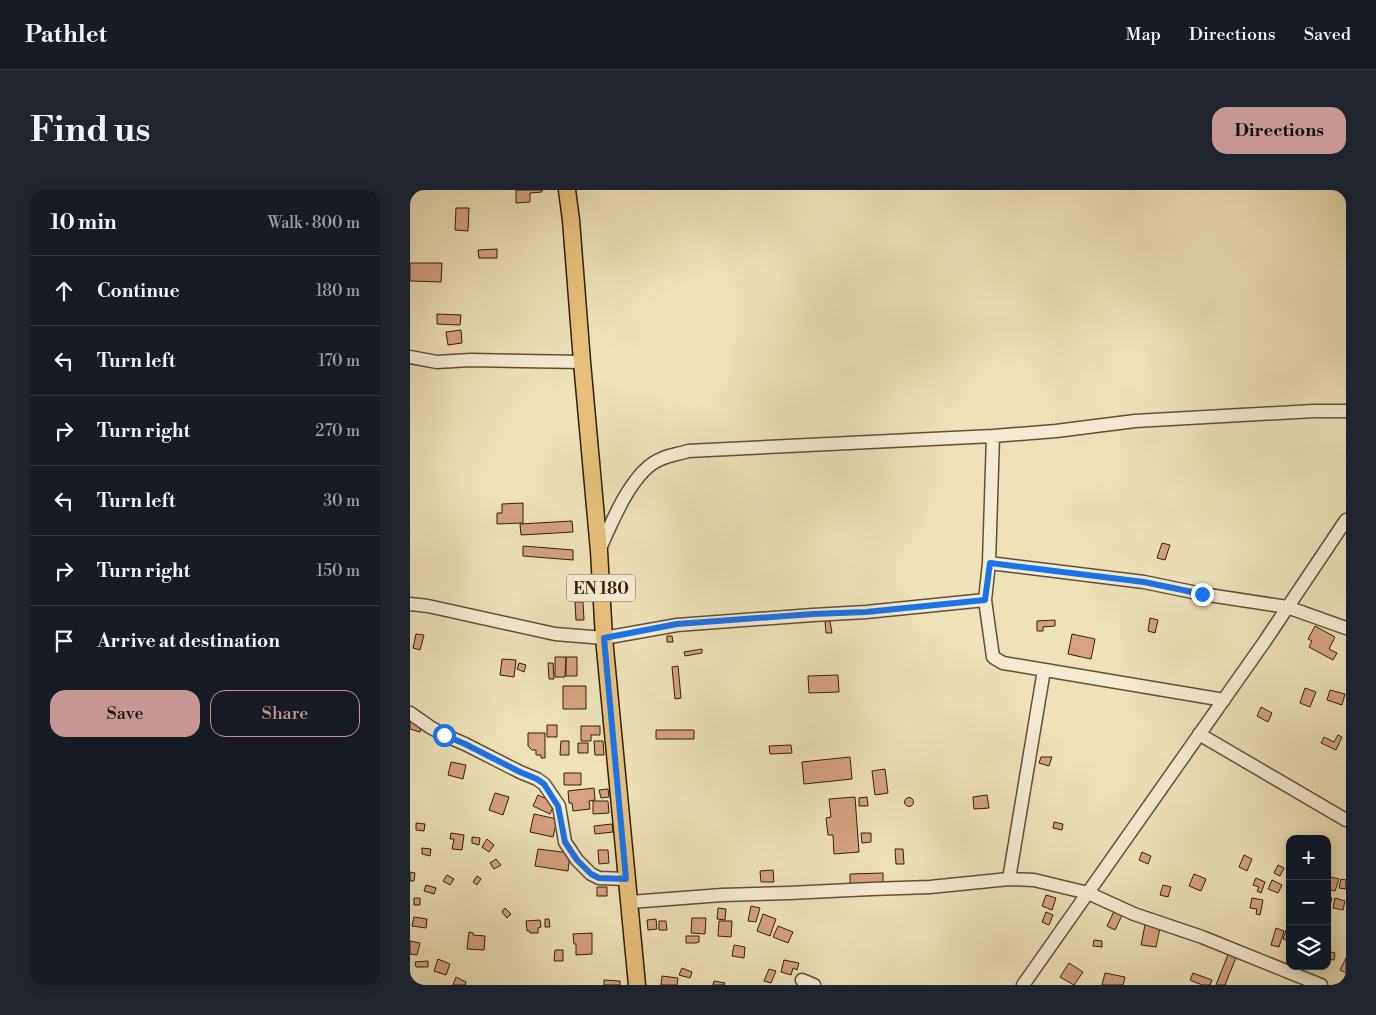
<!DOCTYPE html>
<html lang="en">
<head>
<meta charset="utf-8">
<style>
	:root { --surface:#171b24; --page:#20242c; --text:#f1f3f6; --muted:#9ea1a6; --line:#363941; --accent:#c59692 }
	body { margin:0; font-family:"Libre Bodoni",serif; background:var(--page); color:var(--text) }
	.controls { position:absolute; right:15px; bottom:15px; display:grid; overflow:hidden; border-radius:10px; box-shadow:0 2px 12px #0003 }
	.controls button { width:45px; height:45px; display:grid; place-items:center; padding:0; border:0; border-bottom:1px solid var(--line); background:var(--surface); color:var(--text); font:25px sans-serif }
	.stop { position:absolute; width:15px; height:15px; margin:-11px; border:4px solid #1a73e8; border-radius:50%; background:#fff }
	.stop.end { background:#1a73e8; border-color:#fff; box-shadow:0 1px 5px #0008 }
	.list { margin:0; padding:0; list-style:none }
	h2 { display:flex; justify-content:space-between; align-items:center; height:65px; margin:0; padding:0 20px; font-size:21px }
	h2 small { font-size:16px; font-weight:400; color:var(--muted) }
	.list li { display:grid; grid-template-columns:32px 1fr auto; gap:15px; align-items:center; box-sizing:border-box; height:70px; padding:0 20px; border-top:1px solid var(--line) }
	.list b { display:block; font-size:19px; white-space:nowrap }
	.list em { font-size:16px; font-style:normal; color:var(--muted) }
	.actions { display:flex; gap:10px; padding:15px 20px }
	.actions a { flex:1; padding:11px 0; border:1px solid var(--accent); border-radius:15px; text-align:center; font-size:18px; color:var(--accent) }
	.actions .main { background:var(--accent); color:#111 }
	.icon { flex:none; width:28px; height:28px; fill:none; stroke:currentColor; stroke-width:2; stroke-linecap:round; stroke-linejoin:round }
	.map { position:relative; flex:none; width:936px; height:795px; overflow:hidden; border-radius:15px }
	header { display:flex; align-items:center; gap:30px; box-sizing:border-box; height:70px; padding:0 25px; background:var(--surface); border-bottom:1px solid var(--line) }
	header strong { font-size:24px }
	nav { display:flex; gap:28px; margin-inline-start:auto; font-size:18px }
	.intro { display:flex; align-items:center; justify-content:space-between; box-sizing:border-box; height:120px; padding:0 30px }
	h1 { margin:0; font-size:35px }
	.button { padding:12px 22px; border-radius:15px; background:var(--accent); color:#111; font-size:18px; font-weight:700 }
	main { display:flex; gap:30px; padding:0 30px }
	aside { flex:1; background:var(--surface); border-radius:15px; box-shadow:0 2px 12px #0003 }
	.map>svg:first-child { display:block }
	.building { fill:#d6a282; stroke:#321e07 }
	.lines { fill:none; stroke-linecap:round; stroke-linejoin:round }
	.minor-casing { stroke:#614f34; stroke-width:15 }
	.major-casing { stroke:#321e07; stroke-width:19 }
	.minor { stroke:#f4ecd2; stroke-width:12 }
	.major { stroke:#e7c17c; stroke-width:16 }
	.route { stroke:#1a73e8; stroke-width:6 }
	.labels { text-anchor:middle; stroke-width:4.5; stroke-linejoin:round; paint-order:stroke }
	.shield { fill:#f4ecd2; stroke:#6c5c44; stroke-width:1 }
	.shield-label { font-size:16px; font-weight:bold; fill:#321e07 }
</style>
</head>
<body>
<header>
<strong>Pathlet</strong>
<nav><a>Map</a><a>Directions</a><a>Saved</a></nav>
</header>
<div class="intro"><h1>Find us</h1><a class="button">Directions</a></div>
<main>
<aside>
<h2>10 min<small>Walk · 800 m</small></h2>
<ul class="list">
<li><svg class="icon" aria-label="ahead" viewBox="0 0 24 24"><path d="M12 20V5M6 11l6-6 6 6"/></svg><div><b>Continue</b></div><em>180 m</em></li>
<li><svg class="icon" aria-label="left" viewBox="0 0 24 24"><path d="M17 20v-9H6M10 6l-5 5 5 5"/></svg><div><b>Turn left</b></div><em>170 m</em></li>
<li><svg class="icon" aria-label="right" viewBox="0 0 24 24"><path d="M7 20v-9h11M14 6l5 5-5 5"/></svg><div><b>Turn right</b></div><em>270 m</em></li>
<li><svg class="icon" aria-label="left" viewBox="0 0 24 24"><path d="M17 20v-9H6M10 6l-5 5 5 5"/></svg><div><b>Turn left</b></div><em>30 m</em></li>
<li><svg class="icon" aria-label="right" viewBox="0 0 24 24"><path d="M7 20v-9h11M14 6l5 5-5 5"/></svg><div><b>Turn right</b></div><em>150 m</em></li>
<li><svg class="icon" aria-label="arrive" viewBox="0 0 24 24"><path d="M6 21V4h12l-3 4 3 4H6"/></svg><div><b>Arrive at destination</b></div></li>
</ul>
<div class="actions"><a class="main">Save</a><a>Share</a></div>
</aside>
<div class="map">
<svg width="936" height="795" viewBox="0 0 936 795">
	<rect width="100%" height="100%" fill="#eee2b9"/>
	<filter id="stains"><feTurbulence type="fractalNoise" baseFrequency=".004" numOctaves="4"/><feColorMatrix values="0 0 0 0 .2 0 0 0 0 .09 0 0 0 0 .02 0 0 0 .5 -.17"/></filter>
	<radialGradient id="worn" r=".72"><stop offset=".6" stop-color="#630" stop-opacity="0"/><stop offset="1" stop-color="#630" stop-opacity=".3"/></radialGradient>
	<path class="building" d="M106,0H132V2L120,3V12L106,13Z
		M46,18H59L58,41L45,40Z
		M87,59V68H69L68,60Z
		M0,73H32L31,92L0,91Z
		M27,124L51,125L50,135L27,134Z
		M51,140L52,153L38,155L36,142Z
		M113,313V333L87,334V323H92V314Z
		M162,331L163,342L111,345L110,334Z
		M752,353L760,355L755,370L747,368Z
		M113,356L163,360V370L113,366Z
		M165,412H173L174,430H166Z
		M740,428L748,430L745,443L738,441Z
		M645,430V436L633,437V441H627V431Z
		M415,431H420L422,443H416Z
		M905,436L925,447L919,459L927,463L923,470L899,457L902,451L898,449Z
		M6,444L14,445L10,460L3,458Z
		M662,444L685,449L681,469L658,464Z
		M257,446H262L263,452H257Z
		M292,459V463L275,466L274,462Z
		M145,467H156L155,487H145Z
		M156,467H167V486H156Z
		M92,469L106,470L104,487L90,485Z
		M109,473L116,475L114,482L107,479Z
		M138,473H143L144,489H139Z
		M268,476L271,508L265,509L262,477Z
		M428,485L429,502L399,503L398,486Z
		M153,496H176V519H153Z
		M895,498L906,502L900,517L890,513Z
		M920,500L935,504L932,515L917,510Z
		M851,517L862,523L858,532L847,526Z
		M0,529L13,533L10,542L0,539Z
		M137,535H147V547H137Z
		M171,536H190V545H181V551H171Z
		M246,540H284V549H246Z
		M118,543H135V568H131V565H126V560H122L118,556Z
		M928,545L932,547L926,560L911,553L914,547L924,552Z
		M151,551H159V565H150Z
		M184,551H193L194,565H185Z
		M168,553H178V563H168Z
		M381,555L382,563L360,564L359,556Z
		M440,567L442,589L394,594L392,572Z
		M631,567H642L639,576L629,573Z
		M41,572L56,575L53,589L38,585Z
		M475,579L478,603L465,605L462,581Z
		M154,583H171V595H154Z
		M184,598L185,610L179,611L180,619L163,621L162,613H159L158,601Z
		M198,599L199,607L191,608L189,600Z
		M85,603L99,607L93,625L79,620Z
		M128,605L145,613L140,624L123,616Z
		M577,605L579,618L564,619L563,607Z
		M445,607L449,662L424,664L423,645H418L416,628L421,627L419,609Z
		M457,607L458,616H449V608Z
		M494.5 612a4.5 4.5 0 1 1 9 0a4.5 4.5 0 1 1-9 0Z
		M183,611H198L199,623L183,624Z
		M124,624L147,629L143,647L120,642Z
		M644,632L653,634L652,640L643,638Z
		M6,633L15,634L14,641L6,640Z
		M202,634L203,642L185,644L184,636Z
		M41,643L54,645L52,660L42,659L44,649H40Z
		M451,643H461V652L452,653Z
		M62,647L70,648L69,655L62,653Z
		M77,649L84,655L79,662L72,657Z
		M12,658L21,659L20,666L12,664Z
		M128,659L160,663L158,681L125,676Z
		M485,659H493L494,674H486Z
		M188,660H198L199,673L189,674Z
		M732,662L741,666L738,674L729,670Z
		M834,665L842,669L837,681L829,677Z
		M86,669L91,675L84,679L80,673Z
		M868,675L874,678L870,686L864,683Z
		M363,680L364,692H351L350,681Z
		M0,682L5,683L4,691H0Z
		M473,683V693L440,694V684Z
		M784,684L796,689L791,701L779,696Z
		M37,685L44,689L40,695L33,691Z
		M67,686L71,689L67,695L63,692Z
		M917,686L929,689L925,701L917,699Z
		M846,688L855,692L851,703L847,701L849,697L843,695Z
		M931,689L936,690V699L929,698Z
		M862,690L872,695L868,703L858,699Z
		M16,695L26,698L24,704L14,701Z
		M753,695L761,697L758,707L750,705Z
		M187,697H197V706H187Z
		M636,705L646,708L642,720L632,716Z
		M917,707L922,708L920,716H917Z
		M4,708H10V715H4Z
		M842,708L853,710L850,725L846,724L847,719L840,718Z
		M925,708L935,711L933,720L923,718Z
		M341,716L350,718L346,732L338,731Z
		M706,717L714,721L705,740L697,736Z
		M95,718L101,724L97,728L92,722Z
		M308,718L316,719L315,730L307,729Z
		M636,722L643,725L639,735L632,732Z
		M353,724L366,729L360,746L347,741Z
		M4,727L17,729L16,738L2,736Z
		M282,728H296L295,744L281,743Z
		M135,729H139L140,737H135Z
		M246,729L247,739L238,740L237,730Z
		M130,730L131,737L128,738V743H120V741H117L116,731Z
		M249,731H256L257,740H249Z
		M309,731H322L321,747L308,746Z
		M735,735L750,738L746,757L731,755Z
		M368,736L383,742L378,753L363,747Z
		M866,738L874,741L869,757L861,755Z
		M876,740L880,742V751L873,749Z
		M59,742L63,743V745L75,746L74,760L57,759Z
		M182,743V764L166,765V754H164L163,744Z
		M276,746H289V752L286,753H276Z
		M684,750L692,751V757L683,756Z
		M0,751L10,753L7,765L0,764Z
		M324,755L335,757L334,768L322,766Z
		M145,760H153V771H144Z
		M917,761L925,763L924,770L917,769Z
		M819,762L827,765L815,795H806Z
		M936,768V783L930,780Z
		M28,769L40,774L36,785L24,781Z
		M374,770L389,773L387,780L383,778L381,785L371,782Z
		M18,771V777H6L5,772Z
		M659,773L673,782L664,795L650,787Z
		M272,778L282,782L280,788L269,785Z
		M359,779L366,781L361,793L354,791Z
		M695,783L715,787L713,795H692Z
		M783,783L802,790L800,795H792L780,790Z
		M252,786L268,788L267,795H251Z
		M46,787L56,792L55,795H43Z
		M194,790L210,791V795H194Z
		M304,791L315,793L314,795H303Z"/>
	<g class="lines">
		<defs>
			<path id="minor" d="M0,167L27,172L60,170L172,172
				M583,246L579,373L575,410L583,467L593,473L814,510
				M189,361C201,334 222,280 251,269C259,265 269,264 278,261L583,246L646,241L725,231L904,221H936
				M579,373L734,392L792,404L877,417L936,438
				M0,414L18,416L145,444L194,448L267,435L403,425L456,422L575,410
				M0,523L20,537L34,545L55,554L110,582L127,589L134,594L149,616L155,652L167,670L181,684L189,688L216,689
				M789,544L936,630
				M599,689L634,480
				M220,712L312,705L379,703L461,699L520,697L599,689L624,690L678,703L724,724L792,747L911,795
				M392,790L404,795
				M613,795L855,451L936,330"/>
			<path id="major" d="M157,0L161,30L172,172L189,361L194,448L227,795"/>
		</defs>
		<use href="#minor" class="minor-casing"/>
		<use href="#major" class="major-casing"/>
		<use href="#minor" class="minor"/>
		<use href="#major" class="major"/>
	</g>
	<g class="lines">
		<path class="route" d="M34,545L55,554L110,582L127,589L134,594L148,616L155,652L167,670L181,684L189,688L216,689L194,448L267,434L403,424L456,422L575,410L580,373L734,392L792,404"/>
	</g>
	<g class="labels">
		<rect class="shield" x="157" y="384.5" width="68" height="27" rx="4"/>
		<g class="shield-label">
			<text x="191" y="404">EN 180</text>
		</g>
	</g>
	<rect width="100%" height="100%" filter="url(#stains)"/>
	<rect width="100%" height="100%" fill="url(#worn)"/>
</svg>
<div class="controls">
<button>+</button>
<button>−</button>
<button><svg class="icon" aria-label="layers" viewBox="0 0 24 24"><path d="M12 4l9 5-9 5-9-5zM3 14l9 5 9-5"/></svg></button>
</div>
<div class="stop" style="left:34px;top:545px"></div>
<div class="stop end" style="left:792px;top:404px"></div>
</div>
</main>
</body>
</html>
